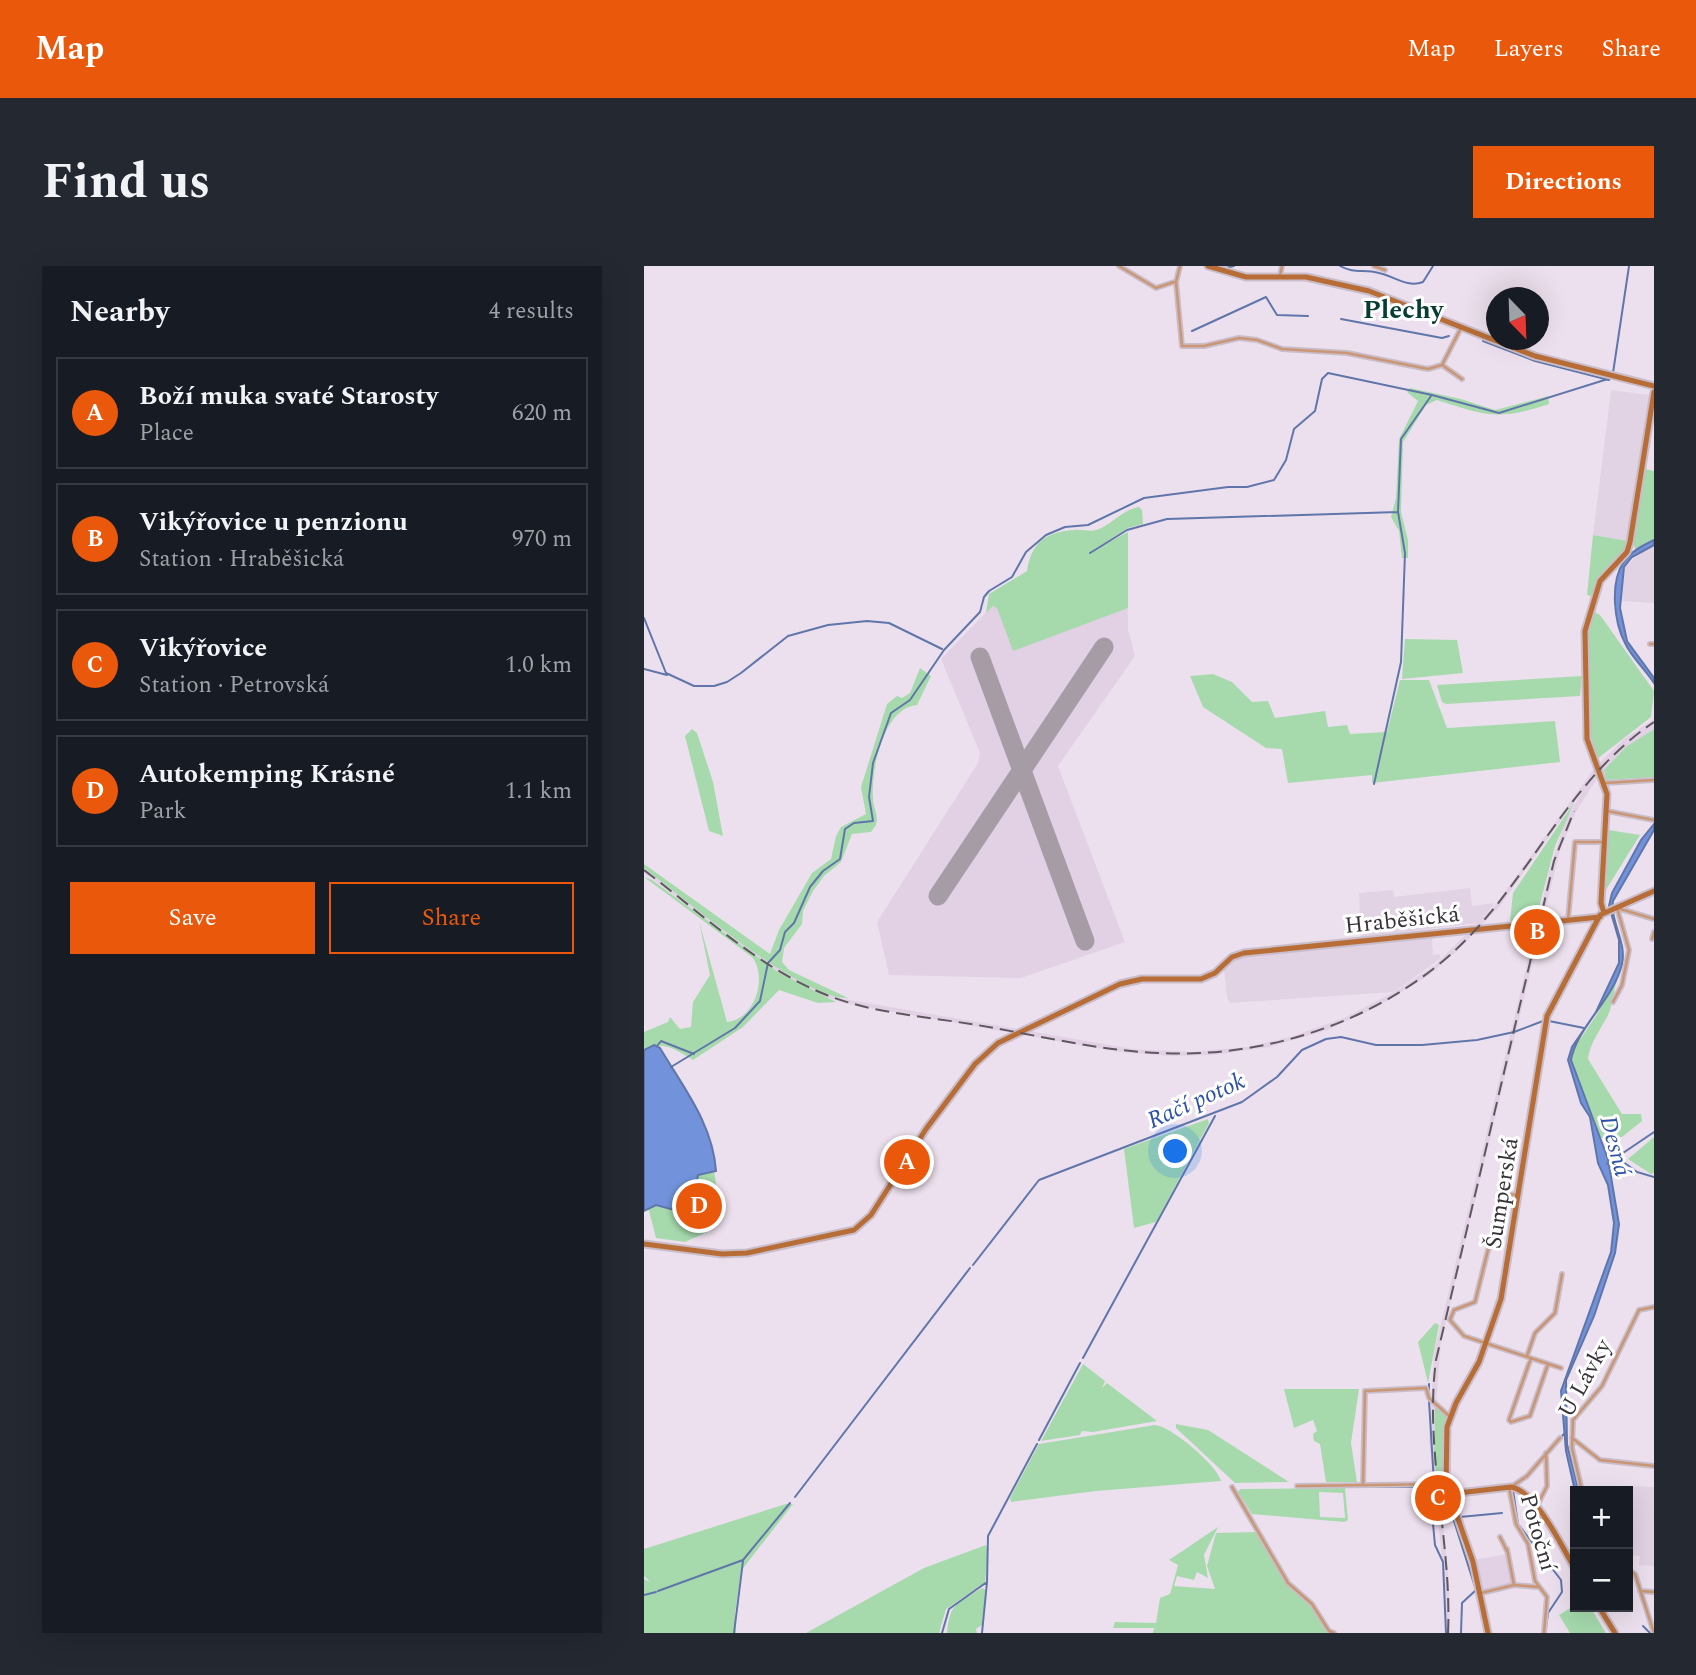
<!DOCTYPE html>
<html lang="en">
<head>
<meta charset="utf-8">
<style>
	:root { --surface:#171b24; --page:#242831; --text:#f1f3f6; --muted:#9ea1a6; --line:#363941; --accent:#ea580c }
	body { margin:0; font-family:Spectral,serif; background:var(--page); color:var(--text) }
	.controls { position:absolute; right:21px; bottom:21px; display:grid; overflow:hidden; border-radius:0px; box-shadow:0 7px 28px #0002 }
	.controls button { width:63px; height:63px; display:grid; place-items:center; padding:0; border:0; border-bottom:2px solid var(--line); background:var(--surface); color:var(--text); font:35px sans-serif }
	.compass { position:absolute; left:842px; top:21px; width:63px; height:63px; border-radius:50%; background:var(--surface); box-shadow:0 7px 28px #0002; rotate:157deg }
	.you { position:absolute; left:532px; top:886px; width:24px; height:24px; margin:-18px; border:5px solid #fff; border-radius:50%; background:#1a73e8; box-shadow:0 0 0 10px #1a73e833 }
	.badge { display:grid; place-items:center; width:46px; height:46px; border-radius:50%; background:var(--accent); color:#fff; font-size:23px; font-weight:700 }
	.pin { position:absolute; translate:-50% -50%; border:4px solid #fff; box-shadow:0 2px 7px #0006 }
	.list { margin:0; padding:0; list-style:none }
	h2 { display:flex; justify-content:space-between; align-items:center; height:91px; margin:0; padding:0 28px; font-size:30px }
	h2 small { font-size:23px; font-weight:400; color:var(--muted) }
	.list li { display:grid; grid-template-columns:46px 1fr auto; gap:21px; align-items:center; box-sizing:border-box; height:112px; margin:0 14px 14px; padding:0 14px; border:2px solid var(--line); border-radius:0px }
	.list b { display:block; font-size:26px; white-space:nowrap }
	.list p { margin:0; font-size:23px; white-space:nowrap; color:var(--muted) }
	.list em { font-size:23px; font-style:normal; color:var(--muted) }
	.actions { display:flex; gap:14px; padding:21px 28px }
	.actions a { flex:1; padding:16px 0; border:2px solid var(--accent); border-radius:0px; text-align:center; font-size:24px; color:var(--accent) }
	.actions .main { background:var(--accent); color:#fff }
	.map { position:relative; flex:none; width:1010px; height:1367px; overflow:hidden; border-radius:0px }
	header { display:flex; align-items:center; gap:42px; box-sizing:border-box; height:98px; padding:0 35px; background:var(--accent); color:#fff }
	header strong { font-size:33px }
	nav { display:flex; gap:38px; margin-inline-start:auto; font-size:24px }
	.intro { display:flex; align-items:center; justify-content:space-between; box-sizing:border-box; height:168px; padding:0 42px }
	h1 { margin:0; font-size:49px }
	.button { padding:18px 32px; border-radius:0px; background:var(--accent); color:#fff; font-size:24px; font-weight:700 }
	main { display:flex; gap:42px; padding:0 42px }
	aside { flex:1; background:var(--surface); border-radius:0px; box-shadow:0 7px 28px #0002 }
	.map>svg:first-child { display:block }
	.industrial { fill:#e1d2e4 }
	.built { fill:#e2d1e5 }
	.green { fill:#a6daad; fill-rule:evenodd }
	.water { fill:#7293db; stroke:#6076aa; stroke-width:2 }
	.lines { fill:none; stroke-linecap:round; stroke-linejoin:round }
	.stream { stroke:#6076aa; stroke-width:2 }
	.runway { stroke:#a69ca6; stroke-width:19 }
	.street-casing { stroke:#c9bdc9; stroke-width:6 }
	.secondary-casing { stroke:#c9bdc9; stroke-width:9 }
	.street { stroke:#ca9674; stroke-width:2.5 }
	.secondary { stroke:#b86d36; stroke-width:5 }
	.rail { stroke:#5f585f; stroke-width:2; stroke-dasharray:14 7; stroke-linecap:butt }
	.labels { text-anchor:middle; stroke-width:6; stroke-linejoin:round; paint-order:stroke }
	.street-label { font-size:23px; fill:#373237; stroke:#fff }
	.water-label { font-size:24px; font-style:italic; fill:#2d51a6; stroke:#fff }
	.quarter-label { font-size:26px; font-weight:bold; fill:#053e31; stroke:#fff }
</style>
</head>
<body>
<header>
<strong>Map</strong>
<nav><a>Map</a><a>Layers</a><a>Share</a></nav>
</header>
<div class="intro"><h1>Find us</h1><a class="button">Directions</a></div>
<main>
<aside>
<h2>Nearby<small>4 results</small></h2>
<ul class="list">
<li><span class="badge">A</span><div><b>Boží muka svaté Starosty</b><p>Place</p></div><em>620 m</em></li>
<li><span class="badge">B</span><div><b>Vikýřovice u penzionu</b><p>Station · Hraběšická</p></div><em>970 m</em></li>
<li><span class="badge">C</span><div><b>Vikýřovice</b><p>Station · Petrovská</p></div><em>1.0 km</em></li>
<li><span class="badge">D</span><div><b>Autokemping Krásné</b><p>Park</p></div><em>1.1 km</em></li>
</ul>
<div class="actions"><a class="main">Save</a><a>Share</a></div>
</aside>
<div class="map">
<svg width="1010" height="1367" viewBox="0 0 1010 1367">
	<rect width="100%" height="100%" fill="#ede0ee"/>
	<path class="industrial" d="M967,124L1006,129L984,275L949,269Z
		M1010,279V337L978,335L980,302L997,286Z
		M826,622L828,640L851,637L834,657L717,671L715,627L749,624L750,631Z
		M778,670L781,673L788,672L789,689L795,688L797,692L750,726L586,737L583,731L580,704L595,691Z
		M979,1220L1010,1221V1300L995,1299L996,1290L984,1289V1225H979Z"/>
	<path class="built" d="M483,272L484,363L491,390L414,500L481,676L377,712L245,709L233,656L334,497L336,487L297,393L357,331Z
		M1010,453V462L978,486L952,514L932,546L916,584L797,1075L790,1162L805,1317L806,1367H801V1317L785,1175L790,1087L906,602L920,559L938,525L855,641L813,685L785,709L733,741L683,764L625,781L570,789L527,790L476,786L199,737L160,722L134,706L0,607V602L136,703L162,718L200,733L489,783L547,786L603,781L646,771L700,752L752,725L791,699L852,638L952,500L979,474Z
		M863,1288L867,1318L839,1324L830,1294Z"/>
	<path class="green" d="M766,122L817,133L851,144L901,131L904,130L905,138C853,155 843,150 793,134L782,139L759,176L757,246L764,274V292H758L755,265L747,251L752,232L755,173L774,135L763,126Z
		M1001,203L1010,205V274L991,283L989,276Z
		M495,241L498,244L499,258L484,262L446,286L484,266V342L369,385L353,342L349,340L342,347L345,328L383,305C387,278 400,266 430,264C437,263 445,266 452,264C468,259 477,244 495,241Z
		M949,269L984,275C978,296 955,308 947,330L943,329Z
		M948,345L956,349L1010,425L1007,451L953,493C938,455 939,386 948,345Z
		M761,373L813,374L819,407L758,413Z
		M276,402L287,410L273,439C239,442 227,503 229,532C229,542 235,549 232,559L227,566L208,568L197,596L180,610L169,625L159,645L158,658L140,682L138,696L145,704L204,732C158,734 40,632 0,602V598L126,688L135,664L168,607L187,593L192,570L197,561L222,548L217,521L243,438L253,430L258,432L266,427Z
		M569,408L588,416L608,436L624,435L631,452L681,445L684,461L703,459L706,468L743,466L756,414H785L803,462L911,455L916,496L728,517V509L644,517L638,483L622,482L559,441L546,410Z
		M938,410L936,430L802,438L798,436L793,419Z
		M48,463L53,467L69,516L79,570L65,565L41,470Z
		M1010,463V511L962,514L960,504L982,481Z
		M931,535L911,580L892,653L866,655L869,627Z
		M965,564L996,569L960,627Z
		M0,611L8,614L134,706L192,736L174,737L135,724L99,761L49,794C32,784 19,774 0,784V766L24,756L26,751L36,763L47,761L49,736L66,709L55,655L83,756C111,754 124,711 108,691Z
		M974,709C971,719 968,740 965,747C958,762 946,776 944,793L978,848H997L998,855L978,871L955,872L927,794L930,782L954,747Z
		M564,853L565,857L512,956L490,962L480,883Z
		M1010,871V907L1007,908L984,893Z
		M61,905H70L72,917L63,966L41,976L12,972L4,941L12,939L35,943L50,928L51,912Z
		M791,1057L795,1059L784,1117L774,1076Z
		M439,1098L461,1115L458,1122L463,1117L513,1155L449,1166L438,1165L436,1169L397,1175Z
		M640,1123H715L707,1177L713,1216H682L676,1178L670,1175L669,1168L673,1165L669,1154L650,1162Z
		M791,1138L803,1151L798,1187L799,1215L794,1218L790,1194Z
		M532,1158L564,1164L645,1216L591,1217L532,1162Z
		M511,1159C527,1160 574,1200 577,1215L452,1225L367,1236L366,1232L395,1178Z
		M701,1222L704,1254L700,1256L608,1248L594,1226L596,1223ZM675,1226L699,1227L701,1252L676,1251Z
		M142,1238H149L97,1305L91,1347L92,1367H0V1313L6,1316L0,1310V1283Z
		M574,1261L560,1289L564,1312L553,1306L550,1314L533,1310L530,1320L571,1323L563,1300L572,1267L615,1266L642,1317L669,1341L686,1367H509L510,1362H469L471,1356L512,1357L516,1332L526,1328L534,1299L525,1294Z
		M342,1279L344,1286L341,1317L302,1343L295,1367H162L280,1302Z
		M338,1322L342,1324L338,1359L332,1363L333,1367H303C306,1336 313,1338 338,1322Z
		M931,1339L946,1341L962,1367H926L915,1349Z"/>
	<path class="water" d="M1010,274V279L988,291L980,301L976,342L983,375L1010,412V417C1001,403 988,392 981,377C970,356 966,317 979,297C987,285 998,280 1010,274Z
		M1010,558V564L969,635C966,656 983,676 978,698C970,733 933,761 927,794L964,893L975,958L971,987L950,1050L922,1114L923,1178L935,1225H931L922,1185L917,1125L967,986L970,957L964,919L954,897L946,851L937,837L924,794L928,781L952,746L975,697V674L965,640L968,627L997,574Z
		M10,779L16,782C39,821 69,858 72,905L54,909L50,930L34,945L12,939L0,945V784Z"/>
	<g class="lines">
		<path class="stream" d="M696,0C710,8 720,3 735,7C750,10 763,22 779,16L789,0
			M581,2L590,0
			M697,53L798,72L805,70
			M548,65L622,31L633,49L664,50
			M839,75L891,95L965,114
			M969,107L985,0
			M446,287L483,264L523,253L754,246
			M0,352L22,407L50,420H70L83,416L97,407L144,370L184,359L223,355L245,357L298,383
			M0,403L23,409
			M730,518L757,396L761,287L754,246L757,173L787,130
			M905,755L940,762
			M13,780L17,775L50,788
			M27,801L91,762L116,735L124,697L136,684L141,666L150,657L166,621L179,605L196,593L201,563L210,557L229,555L225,531L229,497L247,447L266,434L300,384L336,346L340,331L345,325L368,311L382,286L402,269L421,261L444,259L500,232L584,221H603L630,214L642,194L650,163L671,145L678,113L684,107L788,129L855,147L967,112
			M960,882L993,906L1010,911
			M976,889L1010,866
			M963,898L971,892
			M329,999L395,914L598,836L633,811L658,784L682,773L697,771L732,779H778L833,774L870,766L899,755
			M439,1092L571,850
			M785,1129V1118
			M785,1135L790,1217
			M395,1174L436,1097
			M899,1189L922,1166
			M885,1209L895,1197
			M791,1220L787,1237L791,1279L799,1296L802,1367
			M872,1220L881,1213
			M706,1221H770
			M774,1221L791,1220
			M869,1224L874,1258L917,1314L918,1326L904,1347L902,1362
			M151,1231L326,1002
			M816,1251L858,1247
			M810,1255L832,1324L818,1337L817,1367
			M14,1325L99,1294L146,1237
			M0,1329L12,1326
			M999,1360L1006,1367
			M90,1367L99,1295
			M298,1367L305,1343L343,1316L344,1270L393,1178
			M338,1367L343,1316"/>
		<path class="runway" d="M336,391L441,675
			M294,630L460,381"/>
		<defs>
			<path id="street" d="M475,0L512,22L530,16
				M536,0L532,16L538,80H560L595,72L613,74L638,83L703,87L784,103L798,99L817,62
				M730,0L741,4
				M636,10L638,0
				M798,99L818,113
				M1006,378H1010
				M961,517L1010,514
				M963,545L1010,554
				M973,642L1010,653
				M924,654L931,576H958
				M1008,673L1010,666
				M969,736L978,719L985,684L973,642
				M873,929L864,928L857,932L831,1036L810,1044L806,1054L820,1070L917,1102
				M883,1090L891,1067L911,1047L918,1008
				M887,1092L865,1154L867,1156L886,1150L904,1098
				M928,1172L956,1194L1010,1200
				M719,1219L721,1125L782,1122L785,1132L805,1150
				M653,1220L802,1218
				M588,1221L644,1317L668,1338L685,1365L690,1367
				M865,1221L872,1258L884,1278L891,1315L903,1331L900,1367
				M867,1221L883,1210L916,1172
				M938,1225L928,1182L929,1154L958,1120L995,1044L1010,1041
				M893,1240L903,1220L902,1187
				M856,1271L864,1287
				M984,1304L991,1308L1010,1367
				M870,1319L894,1321
				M996,1325L1010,1326
				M837,1327L870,1319L863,1283"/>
			<path id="secondary" d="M564,0L602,11H662L725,25L891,90L1010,120
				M960,647L957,637L963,528L943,473L941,365L956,315L983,286L986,276L1010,126
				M0,978L78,988L103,987L210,964L227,949L282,863L331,798L354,777L476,718L498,713H557L571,707L588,691L600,687L956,651
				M805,1228L867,1221C892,1225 918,1281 931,1303
				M955,1341L971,1367
				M844,1367L829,1296L802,1218L803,1161L812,1137L835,1096L857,1033L903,750L956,649L1010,625"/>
		</defs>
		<use href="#street" class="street-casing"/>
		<use href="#secondary" class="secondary-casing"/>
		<use href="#street" class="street"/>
		<use href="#secondary" class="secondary"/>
		<path class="rail" d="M0,604C53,644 110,697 171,724C220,747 280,750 333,759C393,769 455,785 516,787C616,792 721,760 799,695C882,626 919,517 1010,456
			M804,1367C808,1275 780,1186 792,1094L910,595L930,545"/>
	</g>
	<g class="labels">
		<g class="street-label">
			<text transform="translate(758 653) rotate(-6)" y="8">Hraběšická</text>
			<text transform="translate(857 927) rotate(-81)" y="8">Šumperská</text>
			<text transform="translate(940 1112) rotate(-61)" y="8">U Lávky</text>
			<text transform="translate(895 1266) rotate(74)" y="8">Potoční</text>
		</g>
		<g class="water-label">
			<text transform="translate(552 834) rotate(-24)" y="8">Račí potok</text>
			<text transform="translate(972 880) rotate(75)" y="8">Desná</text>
		</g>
		<g class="quarter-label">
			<text x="759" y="52">Plechy</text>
		</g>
	</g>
</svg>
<div class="controls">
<button>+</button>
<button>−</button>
</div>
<svg class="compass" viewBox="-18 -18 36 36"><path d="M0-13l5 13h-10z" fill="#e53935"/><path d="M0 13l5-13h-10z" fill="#9ea1a6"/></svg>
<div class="you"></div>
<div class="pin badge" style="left:263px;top:896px">A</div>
<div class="pin badge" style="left:893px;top:666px">B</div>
<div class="pin badge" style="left:794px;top:1232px">C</div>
<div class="pin badge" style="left:55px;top:940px">D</div>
</div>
</main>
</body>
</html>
